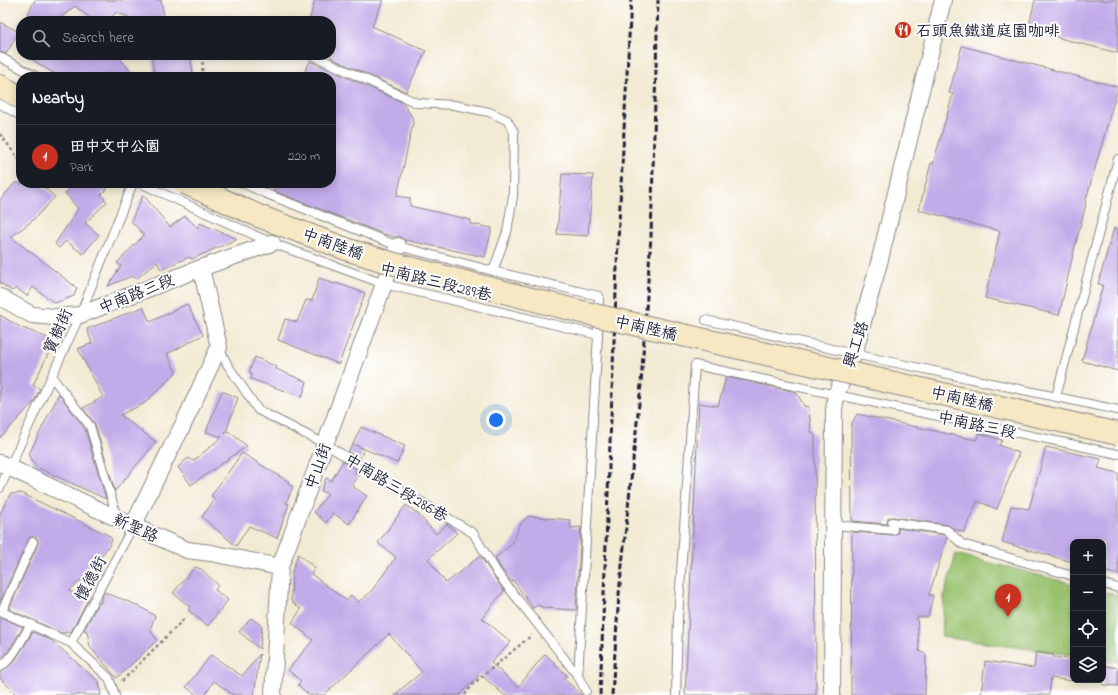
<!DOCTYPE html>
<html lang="en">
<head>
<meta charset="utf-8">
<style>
	:root { --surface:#171b24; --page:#242831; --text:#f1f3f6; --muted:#9ea1a6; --line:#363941; --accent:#c8321e }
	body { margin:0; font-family:"Indie Flower","LXGW WenKai TC",sans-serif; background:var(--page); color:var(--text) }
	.controls { position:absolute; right:12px; bottom:12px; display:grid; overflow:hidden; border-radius:8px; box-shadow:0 2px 10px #0003 }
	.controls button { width:36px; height:36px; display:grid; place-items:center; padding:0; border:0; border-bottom:1px solid var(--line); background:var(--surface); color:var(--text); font:20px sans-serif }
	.you { position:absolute; left:496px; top:420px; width:14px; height:14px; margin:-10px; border:3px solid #fff; border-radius:50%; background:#1a73e8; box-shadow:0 0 0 6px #1a73e833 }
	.badge { display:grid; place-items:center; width:26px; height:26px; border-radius:50%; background:var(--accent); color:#fff; font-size:13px; font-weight:700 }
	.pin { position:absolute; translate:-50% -33px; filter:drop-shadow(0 1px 2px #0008) }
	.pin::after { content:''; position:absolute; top:21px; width:14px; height:12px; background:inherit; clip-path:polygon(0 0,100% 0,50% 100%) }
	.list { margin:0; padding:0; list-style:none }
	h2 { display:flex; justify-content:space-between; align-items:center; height:52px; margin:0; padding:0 16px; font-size:17px }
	h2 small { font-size:13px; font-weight:400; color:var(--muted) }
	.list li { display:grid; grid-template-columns:26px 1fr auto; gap:12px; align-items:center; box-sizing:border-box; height:64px; padding:0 16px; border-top:1px solid var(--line) }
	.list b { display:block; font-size:15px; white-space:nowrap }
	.list p { margin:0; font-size:13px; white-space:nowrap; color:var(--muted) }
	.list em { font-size:13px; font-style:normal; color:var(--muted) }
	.icon { flex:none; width:22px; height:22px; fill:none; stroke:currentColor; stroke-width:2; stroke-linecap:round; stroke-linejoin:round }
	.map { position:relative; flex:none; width:1118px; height:695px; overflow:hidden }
	.search { position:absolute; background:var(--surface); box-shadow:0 2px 10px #0003; left:16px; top:16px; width:320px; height:44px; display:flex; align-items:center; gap:10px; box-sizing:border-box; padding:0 14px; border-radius:16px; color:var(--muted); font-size:15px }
	.panel { position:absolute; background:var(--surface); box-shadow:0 2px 10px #0003; left:16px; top:72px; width:320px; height:116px; border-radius:16px }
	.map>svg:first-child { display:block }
	.green { fill:#99c26e; stroke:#5e7254 }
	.building { fill:#c2abe9 }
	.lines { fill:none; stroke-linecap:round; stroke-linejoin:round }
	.lane-casing { stroke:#8a8687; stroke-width:10 }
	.street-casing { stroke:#8a8687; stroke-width:18 }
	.secondary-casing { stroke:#8a8687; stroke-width:24 }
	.path { stroke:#8a8687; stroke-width:2.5; stroke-dasharray:3 3; stroke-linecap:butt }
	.lane { stroke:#fff; stroke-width:8 }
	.street { stroke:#fff; stroke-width:16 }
	.secondary { stroke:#f7e8c3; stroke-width:22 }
	.rail { stroke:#22223b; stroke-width:3; stroke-dasharray:6 3; stroke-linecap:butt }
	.secondary-bridge-casing { stroke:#8a8687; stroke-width:24; stroke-linecap:butt }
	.secondary-bridge { stroke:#f7e8c3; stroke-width:22 }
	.labels { text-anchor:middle; stroke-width:4; stroke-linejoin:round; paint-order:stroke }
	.poi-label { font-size:16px; fill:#22223b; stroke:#fff; text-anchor:start }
	.street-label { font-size:16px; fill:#22223b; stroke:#fff }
</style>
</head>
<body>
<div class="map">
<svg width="1118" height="695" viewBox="0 0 1118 695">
	<rect width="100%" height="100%" fill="#fff"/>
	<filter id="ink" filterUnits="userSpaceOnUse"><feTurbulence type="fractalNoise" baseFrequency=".025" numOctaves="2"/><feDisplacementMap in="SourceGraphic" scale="8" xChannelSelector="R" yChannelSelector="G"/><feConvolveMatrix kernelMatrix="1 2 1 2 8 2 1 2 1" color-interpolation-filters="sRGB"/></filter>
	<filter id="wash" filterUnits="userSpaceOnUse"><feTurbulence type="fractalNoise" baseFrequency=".012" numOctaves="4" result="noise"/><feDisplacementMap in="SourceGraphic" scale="16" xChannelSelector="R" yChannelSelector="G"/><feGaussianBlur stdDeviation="0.9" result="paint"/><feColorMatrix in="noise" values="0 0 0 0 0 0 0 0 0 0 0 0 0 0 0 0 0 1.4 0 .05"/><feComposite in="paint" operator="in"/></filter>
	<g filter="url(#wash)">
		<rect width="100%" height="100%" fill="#f2ead3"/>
		<path class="green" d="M956,554L1073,584V655L942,637L944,596Z
			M1103,592L1118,595V662L1103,660Z"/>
		<g id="blocks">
			<path class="building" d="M35,0H161L165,21H138L116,12L108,21H94L75,6L56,21H24Z
				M315,0H383L372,26L426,51L406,92L331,58V21H309Z
				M1035,0H1118V53L1028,30Z
				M0,22L19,32L6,54L0,52Z
				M962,46L1118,87L1085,203L1086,204L1074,250L1059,315L985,298L1000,231L919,210L931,163L933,164L953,94L949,93Z
				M25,55H117L136,77H60Z
				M151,55H190L193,73L164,77H155Z
				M310,61L402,102L412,117L413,123L397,196L410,198V206L471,220L470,224L492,228L485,257L405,240L401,237H395L384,234L274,191L275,183H331V77H302Z
				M562,174L593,175L588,236L557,234Z
				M15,183H39L55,197L32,221L11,237L77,288L74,296L55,303L33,287L27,296L16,288L12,291L0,283V200Z
				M77,183H113L101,195L107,202L85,223L99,235L83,254L66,241L59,248L55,244L78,209L65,193Z
				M143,195L170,227L185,216L198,228L200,223L237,239L192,259L189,257L161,270L157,262L136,279L132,276L108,286L121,266L117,263L144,235L131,221Z
				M1114,228L1118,229V371L1082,361L1103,285L1098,284Z
				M319,278L335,284L336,283L365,293L339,364L278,340L285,319L297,322L306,300L312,301Z
				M187,304L203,335L167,354L176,372L145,403L120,415L156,442L115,491L95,424L83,408L103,397L78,349L92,343L87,329L143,307L150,322Z
				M0,315L20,327L53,340L50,346H52L33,385L40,389L33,403L0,438Z
				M255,357L277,367L276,369L307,382L302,397L251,379L252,374L249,372Z
				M726,377L796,392L804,406L809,407L811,432L815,434L816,695H685L699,403L718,406Z
				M222,391L238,398L225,434L228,431L247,446L191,485L178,467L188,458L193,461L222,437L206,432Z
				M59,394L85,429L106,499L36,467L29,454Z
				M857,414L976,440L979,433L1002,440L999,445L1019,453L997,509L977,501L964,532L954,529L948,525L893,517L888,518L887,524L852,521L851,425Z
				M361,427L405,446L397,463L353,444Z
				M353,444L364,449L360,459L348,452Z
				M1046,447L1101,459L1098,468L1118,473V575L1103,571V542H1073V562L1002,542L1011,506L1029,509Z
				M242,453L289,482L288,484L293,487L286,503L289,504L277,538L249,526L236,546L202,517L215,499L211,496Z
				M343,461L356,469L355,473L359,475L352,486L367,496L349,524L333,513L326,523L314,512L328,494L321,491L326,478L331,481Z
				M21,493L108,535L112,539L109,546L86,575L69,591L88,599L71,632L61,633L9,609L38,544V539L35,537H30L28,540L0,602V514L10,494Z
				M406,505L418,514L436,534L447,524L457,533L428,559L446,583L480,556L504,591L482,618L511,642L491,663L518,687L545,654L555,663L554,664L567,675L564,679L582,695H504L480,674L460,695H394L422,672L389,634L324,695H309L298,685L301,681L288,670L313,640L292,623L301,609L291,601L292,572L298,554L315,568L311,574L347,601L351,595L358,602L370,593L396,557L378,543Z
				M529,516L570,520L571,528L581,527L576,610L544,608L538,605L533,608L513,580L512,582L503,571L495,558L512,544L521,523Z
				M898,528L945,535L947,537L929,595H933L928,617H917L919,651L926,654L925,695H851L852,532L893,535L898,533Z
				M195,567L201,569L218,585L215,590L228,600L208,626L188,610L190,607L173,593Z
				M104,592L139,606L155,616L150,630L157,640L117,678L90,647L87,631H84L98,603L100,604Z
				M0,617L23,627L9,650L0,660Z
				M251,618L262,626L260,649L239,632Z
				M33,632L51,640L99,682L101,695H17L0,678V672L3,671L14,662Z
				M1036,652L1054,655V657L1073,660V681L1051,678L1049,695H981L985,661L1034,668Z
				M260,654L254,695H233L214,681L205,695H197L186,687L211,655L242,676Z
				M1103,665L1118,668V686L1103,685Z"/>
		</g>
	</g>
	<g filter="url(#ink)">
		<use href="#blocks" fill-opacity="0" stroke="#8a8687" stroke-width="1"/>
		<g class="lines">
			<defs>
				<path id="lane" d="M312,55L417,103L454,105L489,112L507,120L514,132L513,196L507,232L493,271
					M0,57L37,77
					M0,104L21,116
					M140,183L272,243L384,284L598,335
					M242,183L267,194L398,246L493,271L599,296L598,335L578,676L586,691
					M706,320L854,354L1118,410
					M219,347L227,364L258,410L325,444L473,533L498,574L578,676
					M52,377L90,426L117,517
					M1056,397L1118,159
					M0,488L80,315L133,183
					M833,525L893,530L892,522L947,530L962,544L1073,576
					M1103,584L1118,588
					M0,611L71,643L109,678L115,695
					M2,611L33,542
					M71,643L133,526
					M0,667C13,659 23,637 31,624
					M676,695L678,618L695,365L1118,454"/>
				<path id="street" d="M0,297L32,315L55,317L80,315L201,268L272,243
					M0,463L133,526L187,550L211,553L280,567
					M133,526L169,452L182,427L219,347L201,268
					M273,695L280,567L398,246
					M832,695L834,411L836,394L854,354L880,259L943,0"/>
				<path id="secondary" d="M0,86L21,98"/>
			</defs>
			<use href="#lane" class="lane-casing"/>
			<use href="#street" class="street-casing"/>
			<use href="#secondary" class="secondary-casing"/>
			<path class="path" d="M202,77L203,55
				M0,134L21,162
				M122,681L185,618
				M465,695L473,684L532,635"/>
			<use href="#lane" class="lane"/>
			<use href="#street" class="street"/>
			<use href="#secondary" class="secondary"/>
			<path class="rail" d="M600,695L618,241L631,0
				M612,695L619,594L641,384L651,236L658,0"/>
			<defs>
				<path id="secondary-bridge" d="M185,183L261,217L349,250L398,265L586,313L1118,434"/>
			</defs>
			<use href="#secondary-bridge" class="secondary-bridge-casing"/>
			<use href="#secondary-bridge" class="secondary-bridge"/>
		</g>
	</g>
	<defs>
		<symbol id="restaurant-disc" viewBox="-11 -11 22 22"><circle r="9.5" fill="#c8321e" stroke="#fff"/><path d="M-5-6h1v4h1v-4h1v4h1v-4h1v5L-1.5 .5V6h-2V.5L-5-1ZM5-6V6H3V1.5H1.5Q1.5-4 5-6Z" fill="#fff"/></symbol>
	</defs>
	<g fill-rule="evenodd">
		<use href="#restaurant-disc" x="893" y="20" width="20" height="20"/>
	</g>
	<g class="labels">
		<g class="poi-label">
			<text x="916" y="36">石頭魚鐵道庭園咖啡</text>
		</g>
		<g class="street-label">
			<text transform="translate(333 243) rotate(20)" y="6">中南陸橋</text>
			<text transform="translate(436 281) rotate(14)" y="6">中南路三段289巷</text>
			<text transform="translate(136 293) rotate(-22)" y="6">中南路三段</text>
			<text transform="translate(646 327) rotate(13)" y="6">中南陸橋</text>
			<text transform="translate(57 331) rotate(-66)" y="6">寶樹街</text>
			<text transform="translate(855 344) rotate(-72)" y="6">興工路</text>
			<text transform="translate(962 398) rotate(13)" y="6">中南陸橋</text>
			<text transform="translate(977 424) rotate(12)" y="6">中南路三段</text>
			<text transform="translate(317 466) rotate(-70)" y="6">中山街</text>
			<text transform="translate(397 487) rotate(31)" y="6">中南路三段286巷</text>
			<text transform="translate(136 527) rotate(24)" y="6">新聖路</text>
			<text transform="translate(90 578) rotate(-62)" y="6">懷德街</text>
		</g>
	</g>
</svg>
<div class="controls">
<button>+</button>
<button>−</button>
<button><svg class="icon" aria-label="locate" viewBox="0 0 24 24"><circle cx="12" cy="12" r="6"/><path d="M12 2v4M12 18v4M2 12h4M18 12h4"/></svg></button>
<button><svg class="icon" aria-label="layers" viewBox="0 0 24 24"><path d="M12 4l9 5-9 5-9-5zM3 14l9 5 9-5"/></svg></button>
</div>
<div class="you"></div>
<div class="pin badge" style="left:1008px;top:617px">1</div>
<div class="search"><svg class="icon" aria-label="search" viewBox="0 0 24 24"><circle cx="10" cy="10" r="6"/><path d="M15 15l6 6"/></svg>Search here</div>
<section class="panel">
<h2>Nearby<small></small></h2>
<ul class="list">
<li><span class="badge">1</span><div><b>田中文中公園</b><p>Park</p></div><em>220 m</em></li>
</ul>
</section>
</div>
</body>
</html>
